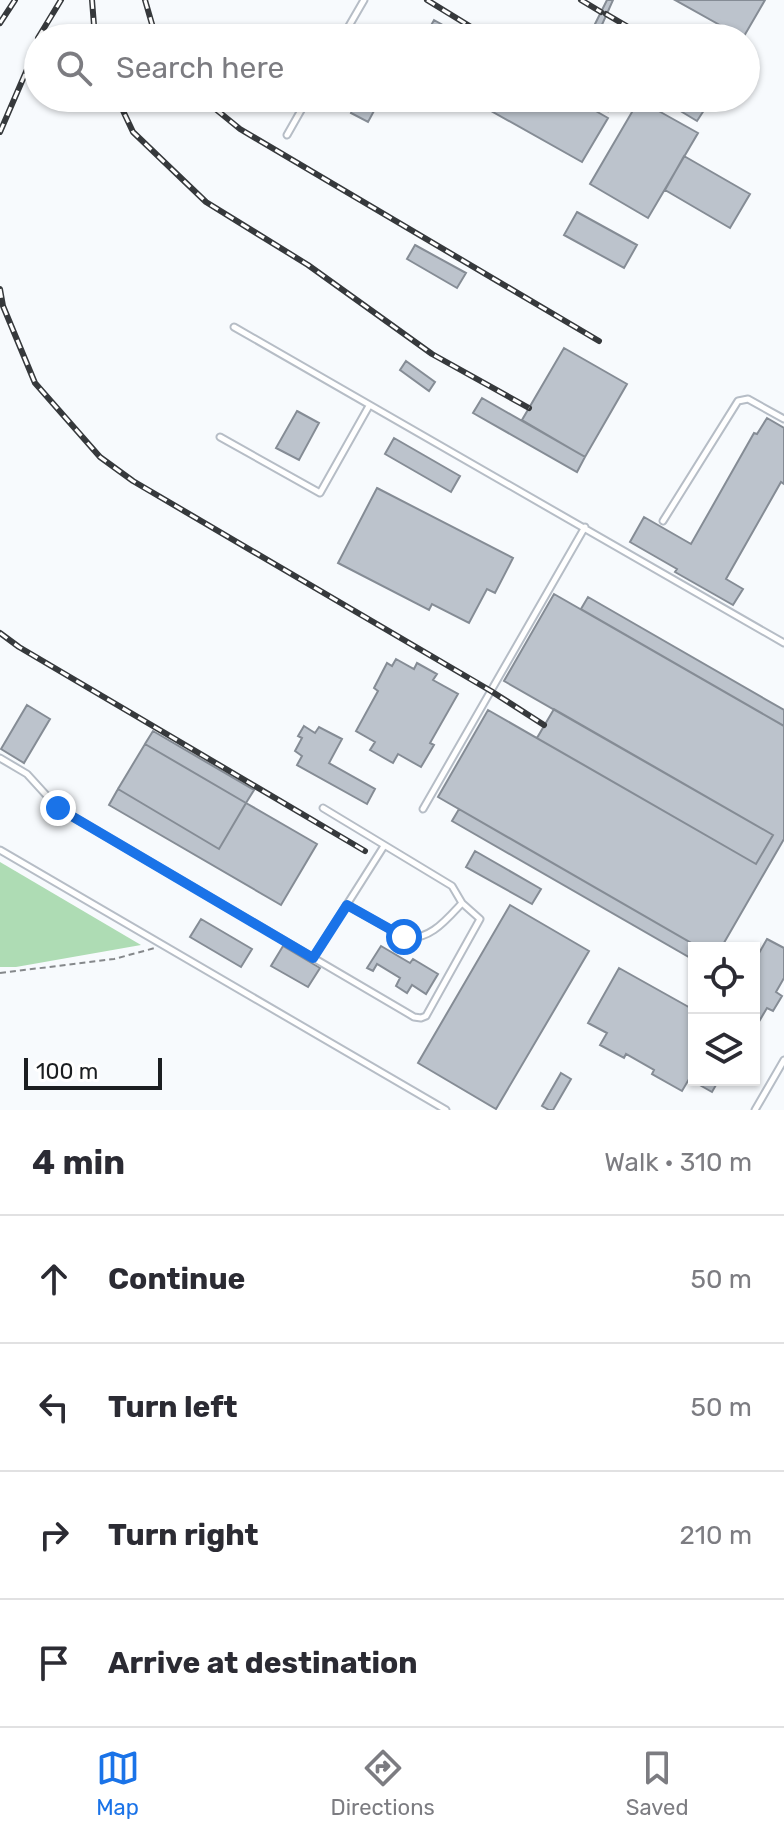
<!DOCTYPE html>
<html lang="en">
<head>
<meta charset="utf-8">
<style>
	:root { --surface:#fff; --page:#f2f2f3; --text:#2b2b33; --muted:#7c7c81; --line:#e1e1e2; --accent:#1a73e8 }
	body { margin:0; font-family:Rubik,sans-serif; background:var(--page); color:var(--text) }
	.controls { position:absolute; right:24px; bottom:24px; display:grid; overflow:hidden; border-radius:0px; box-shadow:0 2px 6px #0004 }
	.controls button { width:72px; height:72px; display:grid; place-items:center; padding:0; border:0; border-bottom:2px solid var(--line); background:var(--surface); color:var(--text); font:40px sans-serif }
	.scale { position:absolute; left:24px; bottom:20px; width:138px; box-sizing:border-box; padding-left:8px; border:4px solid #1b1e21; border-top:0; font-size:22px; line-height:28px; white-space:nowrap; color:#1b1e21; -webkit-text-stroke:6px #fff; paint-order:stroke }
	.stop { position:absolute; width:24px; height:24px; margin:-18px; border:6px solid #1a73e8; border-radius:50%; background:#fff }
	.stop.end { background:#1a73e8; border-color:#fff; box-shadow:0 2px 8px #0008 }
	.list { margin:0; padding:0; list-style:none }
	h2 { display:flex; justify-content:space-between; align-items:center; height:104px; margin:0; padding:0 32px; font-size:34px }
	h2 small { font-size:26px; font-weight:400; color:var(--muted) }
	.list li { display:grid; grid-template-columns:52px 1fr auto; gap:24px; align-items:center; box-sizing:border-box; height:128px; padding:0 32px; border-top:2px solid var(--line) }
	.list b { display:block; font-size:30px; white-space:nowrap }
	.list em { font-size:26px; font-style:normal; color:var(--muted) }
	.icon { flex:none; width:44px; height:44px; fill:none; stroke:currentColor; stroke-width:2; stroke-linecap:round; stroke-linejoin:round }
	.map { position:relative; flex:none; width:784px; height:1110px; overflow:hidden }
	.search { position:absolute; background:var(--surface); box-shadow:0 2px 6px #0004; left:24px; right:24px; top:24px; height:88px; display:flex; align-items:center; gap:20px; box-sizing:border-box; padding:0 28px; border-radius:44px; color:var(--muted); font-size:30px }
	.sheet { height:616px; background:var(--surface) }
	nav { display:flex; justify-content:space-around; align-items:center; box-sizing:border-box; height:112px; border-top:2px solid var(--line); background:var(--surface); font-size:22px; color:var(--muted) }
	nav a { display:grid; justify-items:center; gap:4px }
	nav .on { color:var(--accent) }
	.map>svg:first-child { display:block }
	.green { fill:#aedcb4 }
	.building { fill:#bcc3cc; stroke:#858c95; stroke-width:2 }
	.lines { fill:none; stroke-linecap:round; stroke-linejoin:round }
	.service-casing { stroke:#b6bdc6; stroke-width:9 }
	.path { stroke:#85888b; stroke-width:2; stroke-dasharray:6 4; stroke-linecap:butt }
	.service { stroke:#fff; stroke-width:5 }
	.rail-casing { stroke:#36393c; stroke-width:6 }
	.rail { stroke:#fff; stroke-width:3; stroke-dasharray:9; stroke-linecap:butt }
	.route { stroke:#1a73e8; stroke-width:10 }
</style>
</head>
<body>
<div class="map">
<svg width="784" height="1110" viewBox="0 0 784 1110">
	<rect width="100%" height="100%" fill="#f7fafd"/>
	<path class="green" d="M0,862L141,945L16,967H0Z"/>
	<path class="building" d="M607,0H613L601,27L592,38L589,36Z
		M675,0H765L743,38Z
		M434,20L466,38H424Z
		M601,27L618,38H594Z
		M359,98H381L368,122L351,113Z
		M468,98H573L608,118L582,162Z
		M659,98H712L697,121Z
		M639,100L698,133L648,218L590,184Z
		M684,156L750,194L730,228L665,190Z
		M577,212L637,245L624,268L564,235Z
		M415,245L466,273L457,288L407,259Z
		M564,348L627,384L585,457L522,420Z
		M406,361L435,382L429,391L400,370Z
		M482,398L585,457L577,472L473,413Z
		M297,411L319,423L299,460L276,448Z
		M767,418L784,428V484L781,482L726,579L743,589L733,605L675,572L677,569L630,542L644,517L691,544L754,433L757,434Z
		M394,438L460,476L451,492L385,454Z
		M377,488L513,558L495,593L487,589L469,623L432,604L429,610L338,563Z
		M554,594L784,726V839L721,948H700L438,797L488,710L756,864L773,835L504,681Z
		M588,597L784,710V726L581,609Z
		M396,659L414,669L417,663L437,674L433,680L458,694L430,743L434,745L421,767L398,754L393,763L370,750L375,742L356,731L378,691L374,688L387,663L392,666Z
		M27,705L50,719L24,763L1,749Z
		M554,709L773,835L756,864L537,738Z
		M304,726L315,733L319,727L342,739L329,763L375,789L367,804L297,765L302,756L295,751L302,738L298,736Z
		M153,731L254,790L246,803L145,744Z
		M145,744L246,803L219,849L118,789Z
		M118,789L219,849L246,803L317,844L281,905L109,805Z
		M459,809L700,948H694V960L452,821Z
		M475,851L541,889L532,904L466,867Z
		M510,905L589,951L496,1109L418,1063Z
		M201,919L252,949L241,967L190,937Z
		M767,939L784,948V978L776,992L782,996L773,1011L767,1008L754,1030V962Z
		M283,946L320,968L308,987L271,966Z
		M381,946L410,963L413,959L438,974L426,994L412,985L407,993L396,986L400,978L377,964L373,971L367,968Z
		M619,968L694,1010V1080H716L714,1084L716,1085L712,1092L689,1079L682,1091L652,1074L654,1070L626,1054L624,1058L600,1045L607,1033L588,1023Z
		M561,1073L571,1079L553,1110H549L542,1106Z"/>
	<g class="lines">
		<defs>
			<path id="service" d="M342,38L364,0
				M287,135L308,98
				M234,327L784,643
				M220,437L320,493L369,406
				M663,521L738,401L748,399L784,419
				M0,758L27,774L58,808L414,1017L421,1018L426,1016L480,919L462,903L452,886L323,808
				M423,809L585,527
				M0,850L446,1110
				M347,905L404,937C429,942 447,919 462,903
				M313,958L384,846
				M755,1110L784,1060"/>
		</defs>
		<use href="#service" class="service-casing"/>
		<path class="path" d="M0,973L114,959L155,948"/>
		<use href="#service" class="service"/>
		<defs>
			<path id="rail" d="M92,0L95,38
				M145,0L156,38
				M427,0L489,38
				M581,0L601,12
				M606,14L647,38
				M0,23L15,0
				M38,38L61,0
				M117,98L133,132L206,202L308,265L432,354L529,408
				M202,98L240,129L599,341
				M590,98L608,109
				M0,132L38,44
				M0,289L3,306L35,383L100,457L133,481L491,691L544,725
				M0,633L19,647L365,851"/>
		</defs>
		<use href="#rail" class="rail-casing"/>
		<use href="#rail" class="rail"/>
	</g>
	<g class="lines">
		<path class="route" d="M58,808L313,958L347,905L404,937"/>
	</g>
</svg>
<div class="controls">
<button><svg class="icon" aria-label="locate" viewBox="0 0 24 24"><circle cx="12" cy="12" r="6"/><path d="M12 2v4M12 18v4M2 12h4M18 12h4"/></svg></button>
<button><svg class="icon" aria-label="layers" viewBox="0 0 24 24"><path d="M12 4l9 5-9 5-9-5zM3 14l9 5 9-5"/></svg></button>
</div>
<div class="scale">100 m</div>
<div class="stop" style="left:404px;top:937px"></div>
<div class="stop end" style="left:58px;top:808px"></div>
<div class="search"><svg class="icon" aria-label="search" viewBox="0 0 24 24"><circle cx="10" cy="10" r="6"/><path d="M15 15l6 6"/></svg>Search here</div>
</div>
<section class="sheet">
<h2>4 min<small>Walk · 310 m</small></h2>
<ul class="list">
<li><svg class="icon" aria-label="ahead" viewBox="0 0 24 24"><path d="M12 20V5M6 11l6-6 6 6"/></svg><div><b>Continue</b></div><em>50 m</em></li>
<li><svg class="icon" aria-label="left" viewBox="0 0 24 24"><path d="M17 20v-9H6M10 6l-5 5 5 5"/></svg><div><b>Turn left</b></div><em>50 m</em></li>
<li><svg class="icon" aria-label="right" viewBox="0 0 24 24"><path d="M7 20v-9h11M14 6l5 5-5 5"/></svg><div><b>Turn right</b></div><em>210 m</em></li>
<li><svg class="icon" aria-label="arrive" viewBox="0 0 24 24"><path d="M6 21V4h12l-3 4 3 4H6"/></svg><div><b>Arrive at destination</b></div></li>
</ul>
</section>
<nav>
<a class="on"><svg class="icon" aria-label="map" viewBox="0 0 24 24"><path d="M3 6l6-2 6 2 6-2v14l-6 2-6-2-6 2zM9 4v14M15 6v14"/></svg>Map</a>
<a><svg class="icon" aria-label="directions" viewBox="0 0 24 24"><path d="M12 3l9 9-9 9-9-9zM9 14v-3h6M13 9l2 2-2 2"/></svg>Directions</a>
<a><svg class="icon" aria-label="saved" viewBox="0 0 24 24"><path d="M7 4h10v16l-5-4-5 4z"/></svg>Saved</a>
</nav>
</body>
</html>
